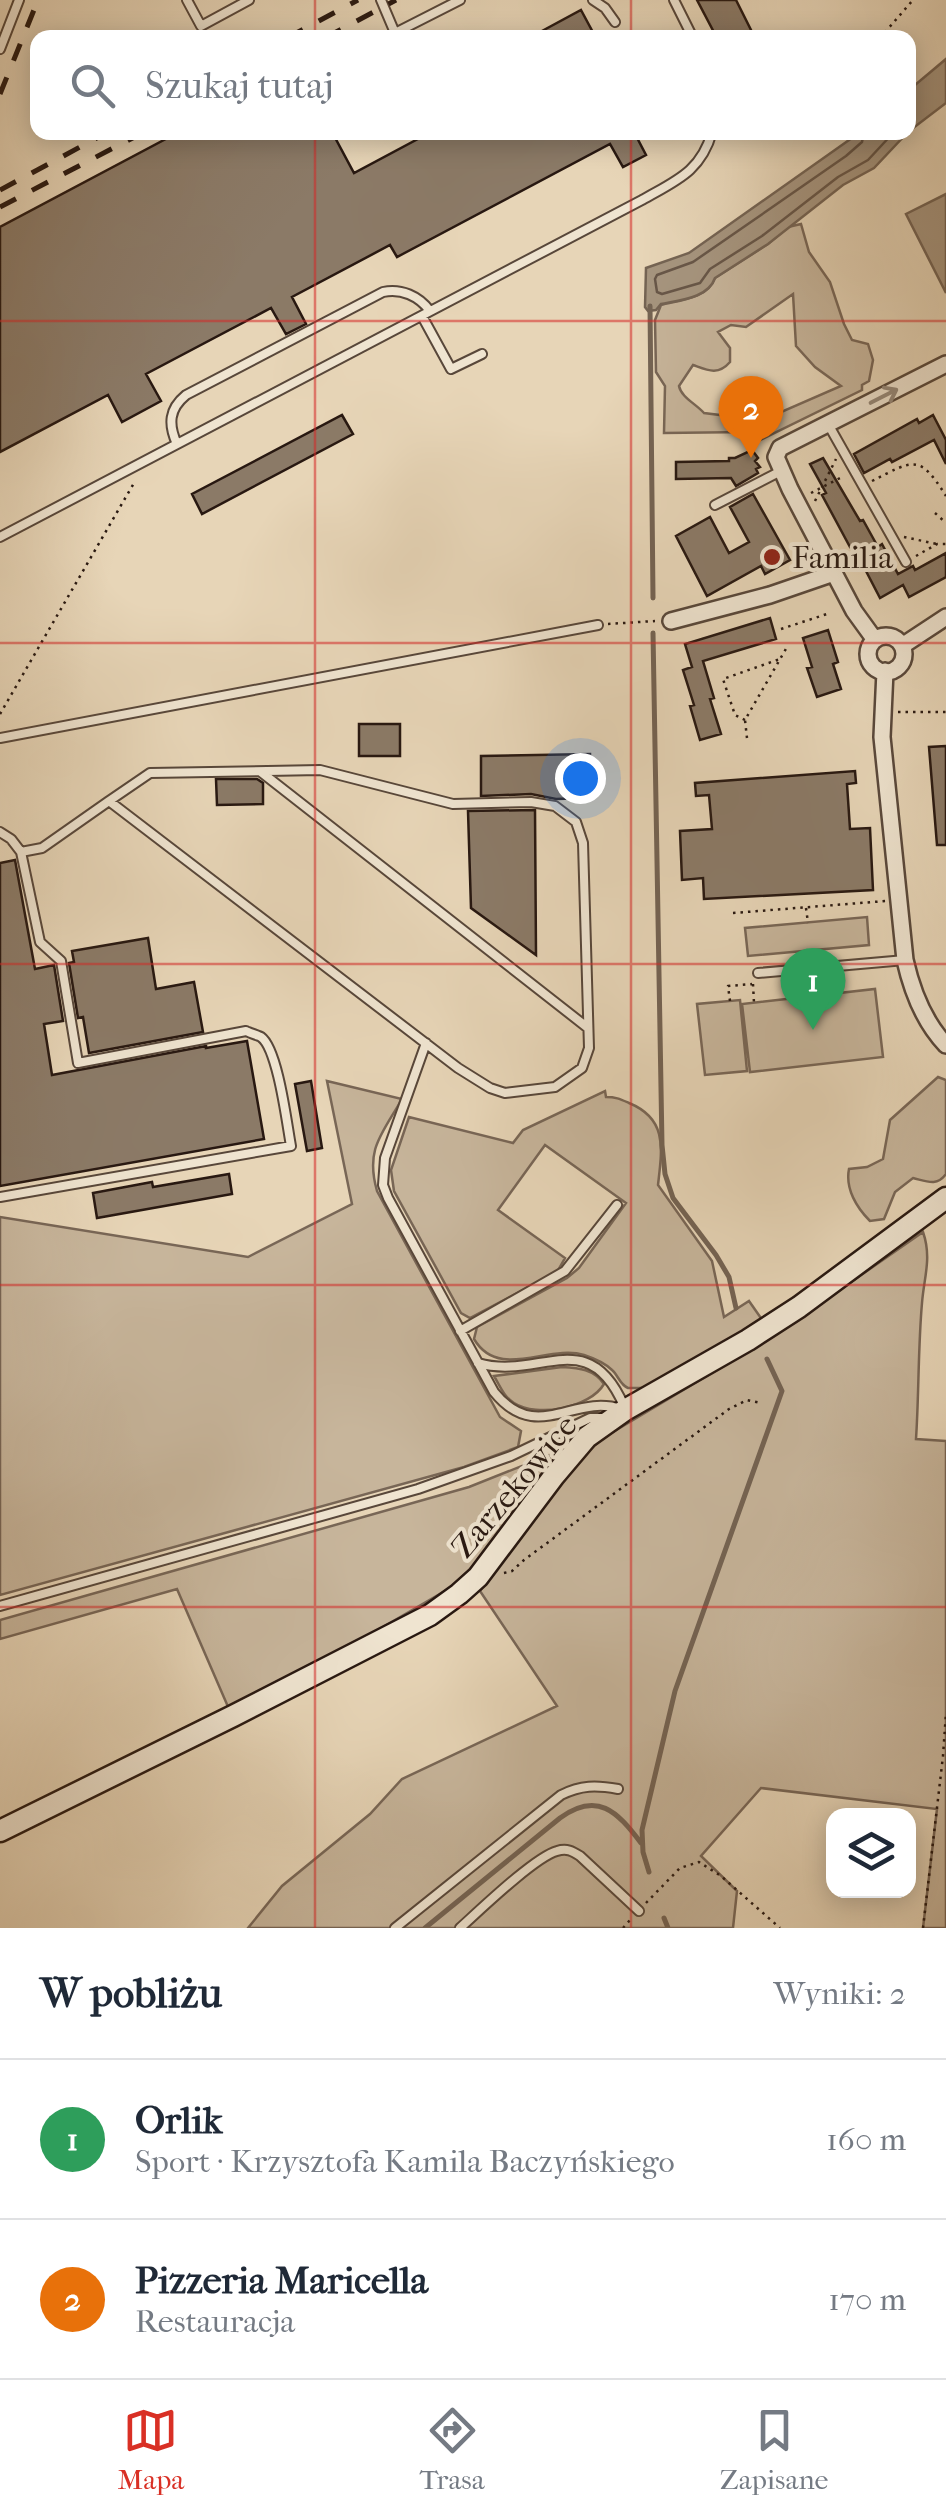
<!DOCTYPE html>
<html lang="pl">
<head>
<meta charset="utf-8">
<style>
	:root { --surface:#fff; --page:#f2f2f3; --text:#1f2937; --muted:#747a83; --line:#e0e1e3; --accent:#d93025 }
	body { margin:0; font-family:"IM FELL French Canon",serif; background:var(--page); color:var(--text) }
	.controls { position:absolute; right:30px; bottom:30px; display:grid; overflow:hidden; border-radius:20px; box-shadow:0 5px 25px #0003 }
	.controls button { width:90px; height:90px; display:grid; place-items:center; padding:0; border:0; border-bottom:2px solid var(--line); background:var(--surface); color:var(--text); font:50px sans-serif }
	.you { position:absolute; left:580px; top:778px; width:35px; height:35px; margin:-25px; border:8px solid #fff; border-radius:50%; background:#1a73e8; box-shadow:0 0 0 15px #1a73e833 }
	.badge { display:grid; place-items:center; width:65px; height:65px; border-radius:50%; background:var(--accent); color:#fff; font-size:32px; font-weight:700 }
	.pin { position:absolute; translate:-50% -82px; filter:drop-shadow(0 2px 5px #0008) }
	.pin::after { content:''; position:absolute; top:52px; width:35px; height:30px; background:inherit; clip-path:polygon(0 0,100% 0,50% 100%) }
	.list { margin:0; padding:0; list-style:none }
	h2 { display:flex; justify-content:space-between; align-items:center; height:130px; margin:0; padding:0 40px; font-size:42px }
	h2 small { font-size:32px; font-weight:400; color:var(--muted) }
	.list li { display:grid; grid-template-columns:65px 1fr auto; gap:30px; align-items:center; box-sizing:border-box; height:160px; padding:0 40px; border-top:2px solid var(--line) }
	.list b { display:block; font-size:38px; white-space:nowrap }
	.list p { margin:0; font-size:32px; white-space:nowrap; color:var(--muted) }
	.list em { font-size:32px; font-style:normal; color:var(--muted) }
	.icon { flex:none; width:55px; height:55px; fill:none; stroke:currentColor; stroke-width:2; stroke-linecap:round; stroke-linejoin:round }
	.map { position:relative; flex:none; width:946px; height:1928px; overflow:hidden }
	.search { position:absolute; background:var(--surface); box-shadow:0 5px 25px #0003; left:30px; right:30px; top:30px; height:110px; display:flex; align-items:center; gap:25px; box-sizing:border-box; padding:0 35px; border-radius:20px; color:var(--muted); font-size:38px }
	.sheet { height:450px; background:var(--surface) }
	nav { display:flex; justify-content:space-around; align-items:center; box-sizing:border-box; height:140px; border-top:2px solid var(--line); background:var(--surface); font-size:28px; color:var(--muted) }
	nav a { display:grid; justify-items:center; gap:5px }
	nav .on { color:var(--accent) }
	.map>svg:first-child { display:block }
	.green { fill:#c7b59b; stroke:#786656; stroke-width:2.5; fill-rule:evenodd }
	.water { fill:#a6957f; stroke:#746353; stroke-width:2.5 }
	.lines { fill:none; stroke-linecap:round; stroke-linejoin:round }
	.shore { stroke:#675648; stroke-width:2.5 }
	.stream { stroke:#746353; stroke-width:5 }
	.building { fill:#8b7a67; stroke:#281811; stroke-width:2.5 }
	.lane-casing { stroke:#58473a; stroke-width:12 }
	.street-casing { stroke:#58473a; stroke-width:20 }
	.secondary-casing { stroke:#281811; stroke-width:25 }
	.path { stroke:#281811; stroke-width:2.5; stroke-dasharray:2.5 5; stroke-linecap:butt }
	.lane { stroke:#efe4d0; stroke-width:8 }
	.street { stroke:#efe4d0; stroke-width:15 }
	.secondary { stroke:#efe4d0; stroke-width:20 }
	.rail { stroke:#281811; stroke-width:5; stroke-dasharray:18 18; stroke-linecap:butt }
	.oneway { stroke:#95887a }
	.grid { fill:none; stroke:#d62828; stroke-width:2.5; stroke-opacity:0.55 }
	.poi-dot { fill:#8f2418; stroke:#efe4d0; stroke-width:4 }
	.labels { text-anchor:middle; stroke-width:8; stroke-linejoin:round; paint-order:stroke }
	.poi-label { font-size:32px; fill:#281811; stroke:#efe4d0; text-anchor:start }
	.street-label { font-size:32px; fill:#281811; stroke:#efe4d0 }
</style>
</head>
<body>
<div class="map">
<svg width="946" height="1928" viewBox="0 0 946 1928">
	<rect width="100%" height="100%" fill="#e7d5b7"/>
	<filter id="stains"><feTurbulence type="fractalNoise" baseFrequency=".002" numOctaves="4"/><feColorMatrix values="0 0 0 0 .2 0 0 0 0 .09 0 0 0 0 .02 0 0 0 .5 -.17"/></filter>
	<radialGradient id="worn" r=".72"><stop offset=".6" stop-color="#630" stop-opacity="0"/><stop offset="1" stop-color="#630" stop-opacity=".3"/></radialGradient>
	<path class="green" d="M801,224L809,252L830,282L844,324L852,340L868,344L873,360L869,381L862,385V390L754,443L748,432L664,433L665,386L656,372L655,320L661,305C681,300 708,298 715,278L768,244L788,227ZM793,294L796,346L815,367L841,386L756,423L736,417L704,413C696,404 681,397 679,386L693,365C707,370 718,376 730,362V348L718,332L731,325L746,327Z
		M867,917L869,945L748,956L745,928Z
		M875,989L883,1057L750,1072L742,1004Z
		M740,1000L747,1071L705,1075L697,1004Z
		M938,1077L946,1080V1174C937,1187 926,1181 913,1178L895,1192L884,1219L870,1221C857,1208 845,1189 849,1169L867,1167L883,1159L890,1120Z
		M327,1081L402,1099C382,1134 365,1149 377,1191L500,1417L521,1431L518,1447L464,1467L0,1595V1217L248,1257L352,1204Z
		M605,1091L606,1097C616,1097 620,1099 629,1103C668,1119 662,1149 658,1185L712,1261L724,1317L749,1301L763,1321L643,1388C642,1388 629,1388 628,1388C620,1385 618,1375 612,1370C606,1364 593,1358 584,1355C548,1344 499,1381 474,1339L477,1327L567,1278L579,1268L626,1203L545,1145L498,1210L565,1258L557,1272L470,1318L461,1313L394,1191L391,1170L409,1117L513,1143L523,1130Z
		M923,1232C932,1258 924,1277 922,1303C918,1348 919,1394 916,1439L946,1441V1928H923L937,1809L761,1788L701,1856L737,1891L733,1928H248L282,1886L370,1814L402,1779L557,1706L480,1591L571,1466L603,1438L772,1337Z
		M562,1367C579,1368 594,1369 604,1384C590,1408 537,1418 514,1403C504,1397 500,1386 494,1376Z
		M552,1454L543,1475L479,1561L450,1588L340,1652L229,1709L177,1589L0,1639V1620L469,1487Z"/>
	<path class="water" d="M946,59V103L908,132L909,90Z
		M908,132L874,168L843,185L768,244L715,278C708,298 681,300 661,304L656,310L648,311L645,307L646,268L689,253L859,133Z
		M946,194V293L906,214Z"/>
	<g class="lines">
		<path class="shore" d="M864,132L862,142L846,156L748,224L693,262L657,275L655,279L657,292L662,294L700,283L710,269L762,236L838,177L868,160L894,132"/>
		<path class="stream" d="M650,306L653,598
			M653,633L662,1145L665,1174L673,1198L716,1255L729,1277L736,1308
			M649,1872L643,1852L642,1830L675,1691L782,1391L767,1359
			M664,1918L668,1928
			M425,1928L560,1818C597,1791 617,1811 641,1843"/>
	</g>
	<path class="building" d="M697,0H736L755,38H717Z
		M581,10L596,38H529Z
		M179,132H332L354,173L431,132H634L646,155L623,167L610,144L397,257L390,245L292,297L306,324L286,334L271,308L146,374L161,401L122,422L108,395L0,452V227Z
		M342,415L353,434L202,514L192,494Z
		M933,415L946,440V464L934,440L892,462L890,459L864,473L854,454L917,419L919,423Z
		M752,450L758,458L755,461L760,467L756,469L758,473L736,486L731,478L676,479V462L729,461V458H735Z
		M823,458L860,521L863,520L878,547L882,544L898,574L913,566L915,570L946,553V577L909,597L903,585L880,598L853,546L850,547L822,495L826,493L810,464Z
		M753,494L790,560L765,574L761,566L707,596L676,536L710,517L729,553L749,542L730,507Z
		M770,618L776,639L703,661L714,698L710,699L721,734L700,740L690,706L694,705L683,670L692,667L685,644Z
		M828,630L838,662L833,664L841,689L817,697L807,668L812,667L803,638Z
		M359,724H400V756H359Z
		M946,746V845H937L929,747Z
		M590,754V798L556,799L531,794L481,796V756Z
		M855,771L856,783L847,784L850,829L870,828L873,890L704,899L703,878L682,880L680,831L712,829L709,795L696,796L695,783Z
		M216,779H257L263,783V804L217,805Z
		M535,810L536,955L471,908L468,811Z
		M15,860L35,969L54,965L63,1021L44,1024L52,1075L206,1046V1048L247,1041L264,1139L0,1186V863Z
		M148,938L156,989L194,982L203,1032L89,1053L83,1017L78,1018L69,963L74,962L72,951Z
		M311,1081L322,1148L307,1151L295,1084Z
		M229,1174L232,1194L97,1218L93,1193L152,1182L153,1187Z"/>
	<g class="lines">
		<defs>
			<path id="lane" d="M187,0L201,26L249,0
				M381,0L395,33L460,0
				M593,0L605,8L615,22
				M674,0L693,38
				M0,49L19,0
				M422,316L451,369L482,354
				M828,424L906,562
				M177,444C168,424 169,409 186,395L383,292C401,288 419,296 430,311
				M715,505L781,471
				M0,537L642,200C675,181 701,172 712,132
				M0,738L598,625
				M261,772L588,1028
				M0,832L11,839L21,852L40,942L61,961L78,1063L246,1031C247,1032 260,1036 261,1037C278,1049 287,1125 291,1146L0,1197
				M21,852L42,848L109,801L458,1068L490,1088L505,1093L555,1087L582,1068L589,1048L583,843L576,822L555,806L531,802L453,804L320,770L150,773L109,801
				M758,973L905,960
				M426,1043L385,1158L383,1185L388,1198L494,1392C537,1445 573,1393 621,1409
				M460,1331L565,1271L617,1205
				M478,1363C539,1381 588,1323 624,1406
				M0,1606L418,1489L511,1456L590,1418H603
				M395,1928L561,1795C581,1785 596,1785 618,1789
				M460,1928C480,1910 535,1857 557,1851C567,1848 572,1851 580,1856L639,1911"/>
			<path id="street" d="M671,621L770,595L834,573
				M868 654a18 18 0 1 1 36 0a18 18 0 1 1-36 0Z
				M875,640L854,611L790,489L776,457L780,448L946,364
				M902,646L946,617
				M885,671L882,737L905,960C912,991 923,1021 946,1045"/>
			<path id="secondary" d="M0,1831L233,1716L430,1615L459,1594L478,1577L554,1476L587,1437L625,1410L748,1340L799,1307L946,1198"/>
		</defs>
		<use href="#lane" class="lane-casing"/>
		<use href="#street" class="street-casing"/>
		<use href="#secondary" class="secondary-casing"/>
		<path class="path" d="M880,38L913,0
			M872,481C914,460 919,453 946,496
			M811,493L844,476
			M815,501L836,459
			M935,513L946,523
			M904,537L937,544
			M916,556L937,544H946
			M608,624L655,621
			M781,629L830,613
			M898,712H946
			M0,714L134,483
			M745,720L735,715L723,679L780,659
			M747,738L745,720L787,647
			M806,908L808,923
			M733,913L886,901
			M753,984L754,1003
			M730,1001L728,986L752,984
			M504,1573L512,1571L524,1560L729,1409L747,1400L761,1403
			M646,1903L680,1868L699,1862L721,1876L780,1928
			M623,1928L630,1920
			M923,1928L943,1756L946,1713"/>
		<use href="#lane" class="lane"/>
		<use href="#street" class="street"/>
		<use href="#secondary" class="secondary"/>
		<path class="rail" d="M287,38L358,0
			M325,38L396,0
			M0,94L38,0
			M0,190L108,132
			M0,207L144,132"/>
	</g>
	<defs><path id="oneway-shaft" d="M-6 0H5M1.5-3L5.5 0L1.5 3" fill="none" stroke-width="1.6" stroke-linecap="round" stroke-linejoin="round" transform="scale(2.5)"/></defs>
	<use class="oneway" href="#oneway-shaft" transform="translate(884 396) rotate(-27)"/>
	<path class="grid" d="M315,0V38M631,0V38M315,132V1928M631,132V1928M0,321H946M0,643H946M0,964H946M0,1285H946M0,1607H946"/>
	<circle class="poi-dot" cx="772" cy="557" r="10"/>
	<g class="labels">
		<g class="poi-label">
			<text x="792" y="568">Familia</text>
		</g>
		<g class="street-label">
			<text transform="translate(514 1486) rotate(-50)" y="11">Zarzekowice</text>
		</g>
	</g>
	<rect width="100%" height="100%" filter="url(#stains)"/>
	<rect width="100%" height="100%" fill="url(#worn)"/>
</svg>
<div class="controls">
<button><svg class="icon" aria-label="layers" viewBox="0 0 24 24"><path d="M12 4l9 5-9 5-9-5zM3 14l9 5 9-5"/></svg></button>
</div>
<div class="you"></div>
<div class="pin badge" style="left:813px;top:1030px;background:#2e9e5b">1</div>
<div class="pin badge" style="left:751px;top:458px;background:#e8710a">2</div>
<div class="search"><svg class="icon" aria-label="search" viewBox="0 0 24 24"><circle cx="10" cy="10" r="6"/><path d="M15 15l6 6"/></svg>Szukaj tutaj</div>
</div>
<section class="sheet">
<h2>W pobliżu<small>Wyniki: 2</small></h2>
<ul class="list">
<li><span class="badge" style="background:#2e9e5b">1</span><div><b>Orlik</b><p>Sport · Krzysztofa Kamila Baczyńskiego</p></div><em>160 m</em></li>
<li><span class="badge" style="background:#e8710a">2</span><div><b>Pizzeria Maricella</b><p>Restauracja</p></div><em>170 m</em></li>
</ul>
</section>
<nav>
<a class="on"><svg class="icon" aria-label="map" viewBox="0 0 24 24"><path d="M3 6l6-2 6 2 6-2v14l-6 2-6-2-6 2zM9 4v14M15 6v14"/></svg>Mapa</a>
<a><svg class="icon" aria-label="directions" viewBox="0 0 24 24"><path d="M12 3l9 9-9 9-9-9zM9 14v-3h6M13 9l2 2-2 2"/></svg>Trasa</a>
<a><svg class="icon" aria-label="saved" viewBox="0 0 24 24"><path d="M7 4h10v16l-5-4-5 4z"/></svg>Zapisane</a>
</nav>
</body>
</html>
